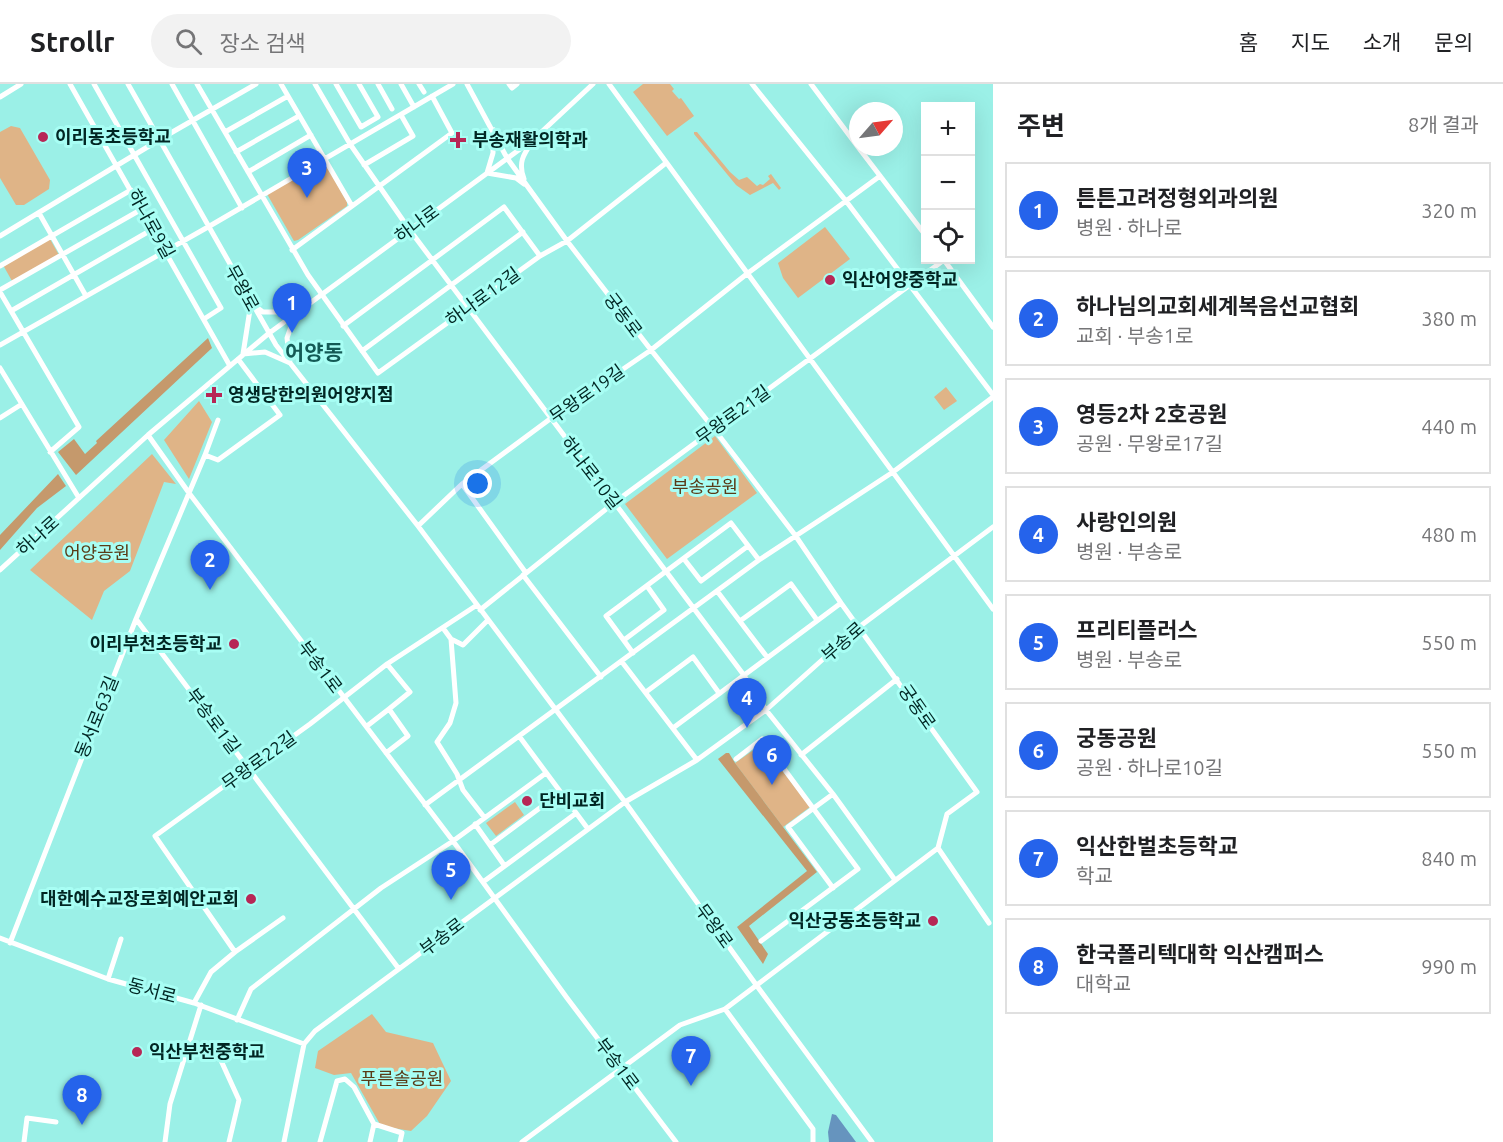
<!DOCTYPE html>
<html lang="ko">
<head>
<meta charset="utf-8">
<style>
	:root { --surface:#fff; --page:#f2f2f2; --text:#202124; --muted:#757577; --line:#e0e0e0; --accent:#2563eb }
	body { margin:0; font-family:Ubuntu,"Noto Sans KR",sans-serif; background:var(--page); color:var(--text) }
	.controls { position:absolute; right:18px; top:18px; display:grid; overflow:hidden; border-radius:0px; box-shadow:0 6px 24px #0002 }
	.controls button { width:54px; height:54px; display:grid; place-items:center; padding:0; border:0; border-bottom:2px solid var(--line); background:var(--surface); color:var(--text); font:30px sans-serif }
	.compass { position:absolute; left:849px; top:18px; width:54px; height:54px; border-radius:50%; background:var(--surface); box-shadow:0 6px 24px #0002; rotate:62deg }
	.you { position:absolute; left:478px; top:400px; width:21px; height:21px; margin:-15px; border:4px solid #fff; border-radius:50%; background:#1a73e8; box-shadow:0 0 0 9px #1a73e833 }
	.badge { display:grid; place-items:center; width:39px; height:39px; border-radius:50%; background:var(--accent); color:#fff; font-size:20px; font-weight:700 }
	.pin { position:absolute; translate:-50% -50px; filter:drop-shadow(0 2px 3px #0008) }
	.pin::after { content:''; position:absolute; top:32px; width:21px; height:18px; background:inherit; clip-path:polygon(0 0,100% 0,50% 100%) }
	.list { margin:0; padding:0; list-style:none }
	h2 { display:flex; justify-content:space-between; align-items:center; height:78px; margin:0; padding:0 24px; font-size:26px }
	h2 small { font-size:20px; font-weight:400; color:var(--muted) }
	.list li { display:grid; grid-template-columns:39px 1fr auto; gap:18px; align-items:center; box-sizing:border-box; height:96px; margin:0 12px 12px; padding:0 12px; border:2px solid var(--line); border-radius:0px }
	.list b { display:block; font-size:22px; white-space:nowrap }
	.list p { margin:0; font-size:20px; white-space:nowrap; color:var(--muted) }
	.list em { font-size:20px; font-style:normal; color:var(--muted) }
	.icon { flex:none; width:33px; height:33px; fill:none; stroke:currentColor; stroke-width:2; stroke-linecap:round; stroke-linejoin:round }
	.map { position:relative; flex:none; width:993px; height:1058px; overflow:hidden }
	header { display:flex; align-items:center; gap:36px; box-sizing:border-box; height:84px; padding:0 30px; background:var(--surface); border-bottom:2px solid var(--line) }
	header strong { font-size:28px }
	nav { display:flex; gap:33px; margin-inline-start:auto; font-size:21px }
	.search { width:420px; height:54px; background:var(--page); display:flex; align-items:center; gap:15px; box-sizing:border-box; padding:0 21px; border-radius:33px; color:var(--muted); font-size:22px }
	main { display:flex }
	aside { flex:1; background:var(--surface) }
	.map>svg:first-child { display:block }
	.green { fill:#dfb487 }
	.forest { fill:#c5996c }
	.water { fill:#6694be }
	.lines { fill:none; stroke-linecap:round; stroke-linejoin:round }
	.minor { stroke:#fff; stroke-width:5 }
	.poi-dot { fill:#b72756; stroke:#a8fef4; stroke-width:2 }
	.labels { text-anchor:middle; stroke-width:6; stroke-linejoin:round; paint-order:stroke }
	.poi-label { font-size:18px; font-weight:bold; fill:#012623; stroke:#a8fef4; text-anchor:start }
	.street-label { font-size:18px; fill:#012623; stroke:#a8fef4 }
	.park-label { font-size:18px; fill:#593b17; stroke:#a8fef4 }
	.quarter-label { font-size:21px; font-weight:bold; fill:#145a55; stroke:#a8fef4 }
</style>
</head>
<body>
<header>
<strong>Strollr</strong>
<div class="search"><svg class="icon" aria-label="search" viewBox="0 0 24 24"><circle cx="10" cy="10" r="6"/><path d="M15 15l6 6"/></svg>장소 검색</div>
<nav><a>홈</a><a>지도</a><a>소개</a><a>문의</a></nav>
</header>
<main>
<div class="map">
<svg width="993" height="1058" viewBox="0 0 993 1058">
	<rect width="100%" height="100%" fill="#9bf0e7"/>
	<path class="green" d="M643,0H670L674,5L672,7L679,15L681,14L694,32L667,52L633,8Z
		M11,42L20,44L50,96L49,105L24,121H16L0,94V48Z
		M694,48H697L730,88L739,96L747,93L757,102L760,100L763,101L770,95L768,92L771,90L781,104L779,106L773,99L750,111L736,101L694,50Z
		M324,77L347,118V122L298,156L294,157L267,110Z
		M825,143L850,175L798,214L783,194L778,179Z
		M50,155L59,171L12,197L3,181Z
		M946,303L957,317L944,326L934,313Z
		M199,317L212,338L189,395L164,356Z
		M715,352L757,409L667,475L625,420Z
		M152,370L176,400L164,398L130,487L104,507L92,536L30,486Z
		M762,660L810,723L783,743L735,679Z
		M515,718L524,731L496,752L486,739Z
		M372,930L386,948L433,959L451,997L427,1032L411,1047L381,1042L351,989L334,991L315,984L318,967Z"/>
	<path class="forest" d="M208,254L212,264L76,391L58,368L74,355L85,370L97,359L96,357Z
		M58,390L66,402L37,424L0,466V451Z
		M726,669H729L735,679L817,788L749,842L768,870L763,880L737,843L807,787L718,675Z"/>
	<path class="water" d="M832,1030L836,1031L856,1058H829L828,1048Z"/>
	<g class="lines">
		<path class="minor" d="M70,0L230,282
			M94,0L221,224L204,235
			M128,0L276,261L418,442L625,718L757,902L872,1058
			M172,0L242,124
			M197,0L308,191L378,289L540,172L567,157L666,79
			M281,0L352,122
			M315,0L350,60L409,145L743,590L766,626L833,710L895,796
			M336,0L361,43L378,33L359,0
			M378,0L392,25
			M401,0L414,23
			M419,0L424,8
			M467,0L507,74L567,157L651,266L714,345L795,451L841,519L977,708L947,730L938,764L725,925L680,941L522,1058
			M509,0L512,4L517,0
			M609,0L993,525
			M752,0L846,117L993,311
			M811,0L858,63
			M0,13L21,0
			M494,46L499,51L533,54
			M225,48L288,12
			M493,52V69L487,89L516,94L524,100
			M858,63L926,152
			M236,68L299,32
			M364,81L413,52L401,31
			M248,88L311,51
			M524,95C518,79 523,71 532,58
			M39,129L86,212
			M0,152L169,50L256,0
			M292,166L452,49L432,12
			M944,176L993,243
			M0,182L131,106
			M0,206L142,125
			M0,208L79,343L50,368
			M251,219L263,228H296L287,254L290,279L265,268L243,270Z
			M11,227L153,145
			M343,242L504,123L540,172
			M0,261L208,143L453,0
			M362,267L523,148
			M0,284L79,414
			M0,334L22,320
			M148,351L189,409L453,757L567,914L676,1058
			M205,371L218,376L280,331L238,275
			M462,400L526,489
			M418,442L462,400L550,335L651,266L748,189L880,92
			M684,475L701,497L748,462
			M0,486L148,351L268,250L535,54L593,0
			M523,491L601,593
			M717,507L767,573
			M480,526L615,418L944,176
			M136,535L399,885
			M740,537L791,500L817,536
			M443,544L451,555L456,619L450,639L437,658L457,690L463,706L484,733
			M451,555L463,561L488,536
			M624,556L664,526L647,502
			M633,569L606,532L731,439L759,476
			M622,578L697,676
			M387,580L410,608L389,625
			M646,608L693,573L719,609
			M367,642L389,625L408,652L386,669
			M673,644L841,519
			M519,652L588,745
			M801,671L897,595
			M736,675L762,655L858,785L761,857
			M425,721L759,476L893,388L993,313
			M475,740L504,781
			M490,761L560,709
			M938,764L989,839
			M483,798L575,730
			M833,804L788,743L833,710
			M0,854L108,895L194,919L304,960
			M10,859L136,535L205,371L218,336
			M235,868L155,752L310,640L387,580L477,521
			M108,895L121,855
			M194,919L211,888L235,868L283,834
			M725,925L813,1045V1058
			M237,936L251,905L381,804L453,757L546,689
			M188,960L218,970L239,1016L229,1058
			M374,1040L402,1049L400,1058
			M24,1058L27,1034L56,1038
			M165,1058L170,1020L201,921
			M284,1058L304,960L315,947L625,718L697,676L766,626L859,543L993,443
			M320,1058L337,997L345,995L354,1003L374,1040L370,1058"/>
	</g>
	<g class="poi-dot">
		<circle cx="43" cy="53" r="6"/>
		<path d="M455 47h6v6h6v6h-6v6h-6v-6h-6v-6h6z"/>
		<circle cx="830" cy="196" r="6"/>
		<path d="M211 302h6v6h6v6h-6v6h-6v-6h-6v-6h6z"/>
		<circle cx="234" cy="560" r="6"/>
		<circle cx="527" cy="717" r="6"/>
		<circle cx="251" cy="815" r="6"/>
		<circle cx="933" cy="837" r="6"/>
		<circle cx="137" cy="968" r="6"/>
	</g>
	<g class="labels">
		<g class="poi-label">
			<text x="55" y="59">이리동초등학교</text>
			<text x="472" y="62">부송재활의학과</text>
			<text x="842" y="202">익산어양중학교</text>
			<text x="228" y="317">영생당한의원어양지점</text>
			<text x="222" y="566" text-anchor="end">이리부천초등학교</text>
			<text x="539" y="723">단비교회</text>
			<text x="239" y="821" text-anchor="end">대한예수교장로회예안교회</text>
			<text x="921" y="843" text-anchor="end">익산궁동초등학교</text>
			<text x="149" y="974">익산부천중학교</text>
		</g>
		<g class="street-label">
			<text transform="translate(151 140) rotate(61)" y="6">하나로9길</text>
			<text transform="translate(417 140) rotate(-36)" y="6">하나로</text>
			<text transform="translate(242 204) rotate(61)" y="6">무왕로</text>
			<text transform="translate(483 213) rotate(-36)" y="6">하나로12길</text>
			<text transform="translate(623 231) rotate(53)" y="6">궁동로</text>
			<text transform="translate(587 310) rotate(-35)" y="6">무왕로19길</text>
			<text transform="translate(733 331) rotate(-36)" y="6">무왕로21길</text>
			<text transform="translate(591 389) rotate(52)" y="6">하나로10길</text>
			<text transform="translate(38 452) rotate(-42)" y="6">하나로</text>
			<text transform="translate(843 558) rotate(-41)" y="6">부송로</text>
			<text transform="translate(320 583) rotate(53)" y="6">부송1로</text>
			<text transform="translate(917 623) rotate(55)" y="6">궁동로</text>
			<text transform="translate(97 633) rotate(-68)" y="6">동서로63길</text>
			<text transform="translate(213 637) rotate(53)" y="6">부송로1길</text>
			<text transform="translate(259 677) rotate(-36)" y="6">무왕로22길</text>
			<text transform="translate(714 842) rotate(54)" y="6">무왕로</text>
			<text transform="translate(442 853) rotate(-37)" y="6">부송로</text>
			<text transform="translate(152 907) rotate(15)" y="6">동서로</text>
			<text transform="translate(617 980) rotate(53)" y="6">부송1로</text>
		</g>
		<g class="park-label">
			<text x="705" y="409">부송공원</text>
			<text x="97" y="475">어양공원</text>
			<text x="402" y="1001">푸른솔공원</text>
		</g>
		<g class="quarter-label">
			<text x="314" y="276">어양동</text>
		</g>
	</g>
</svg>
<div class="controls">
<button>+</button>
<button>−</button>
<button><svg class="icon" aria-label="locate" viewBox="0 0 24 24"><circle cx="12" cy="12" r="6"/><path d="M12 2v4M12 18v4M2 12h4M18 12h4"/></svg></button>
</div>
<svg class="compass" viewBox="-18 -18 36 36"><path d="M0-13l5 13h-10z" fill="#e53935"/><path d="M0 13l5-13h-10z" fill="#757577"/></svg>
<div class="you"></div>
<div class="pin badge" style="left:292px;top:249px">1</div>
<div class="pin badge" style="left:210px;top:506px">2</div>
<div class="pin badge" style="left:307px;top:114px">3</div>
<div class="pin badge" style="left:747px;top:644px">4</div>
<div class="pin badge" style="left:451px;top:816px">5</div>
<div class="pin badge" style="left:772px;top:701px">6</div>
<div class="pin badge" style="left:691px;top:1002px">7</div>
<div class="pin badge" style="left:82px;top:1041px">8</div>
</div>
<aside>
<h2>주변<small>8개 결과</small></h2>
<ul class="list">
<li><span class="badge">1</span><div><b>튼튼고려정형외과의원</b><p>병원 · 하나로</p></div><em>320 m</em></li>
<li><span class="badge">2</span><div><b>하나님의교회세계복음선교협회</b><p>교회 · 부송1로</p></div><em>380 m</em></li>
<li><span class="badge">3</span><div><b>영등2차 2호공원</b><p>공원 · 무왕로17길</p></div><em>440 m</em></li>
<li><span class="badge">4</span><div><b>사랑인의원</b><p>병원 · 부송로</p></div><em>480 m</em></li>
<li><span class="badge">5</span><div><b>프리티플러스</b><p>병원 · 부송로</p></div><em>550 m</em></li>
<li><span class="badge">6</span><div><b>궁동공원</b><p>공원 · 하나로10길</p></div><em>550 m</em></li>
<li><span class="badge">7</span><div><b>익산한벌초등학교</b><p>학교</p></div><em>840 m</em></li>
<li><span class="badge">8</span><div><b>한국폴리텍대학 익산캠퍼스</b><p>대학교</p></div><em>990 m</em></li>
</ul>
</aside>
</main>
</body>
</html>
